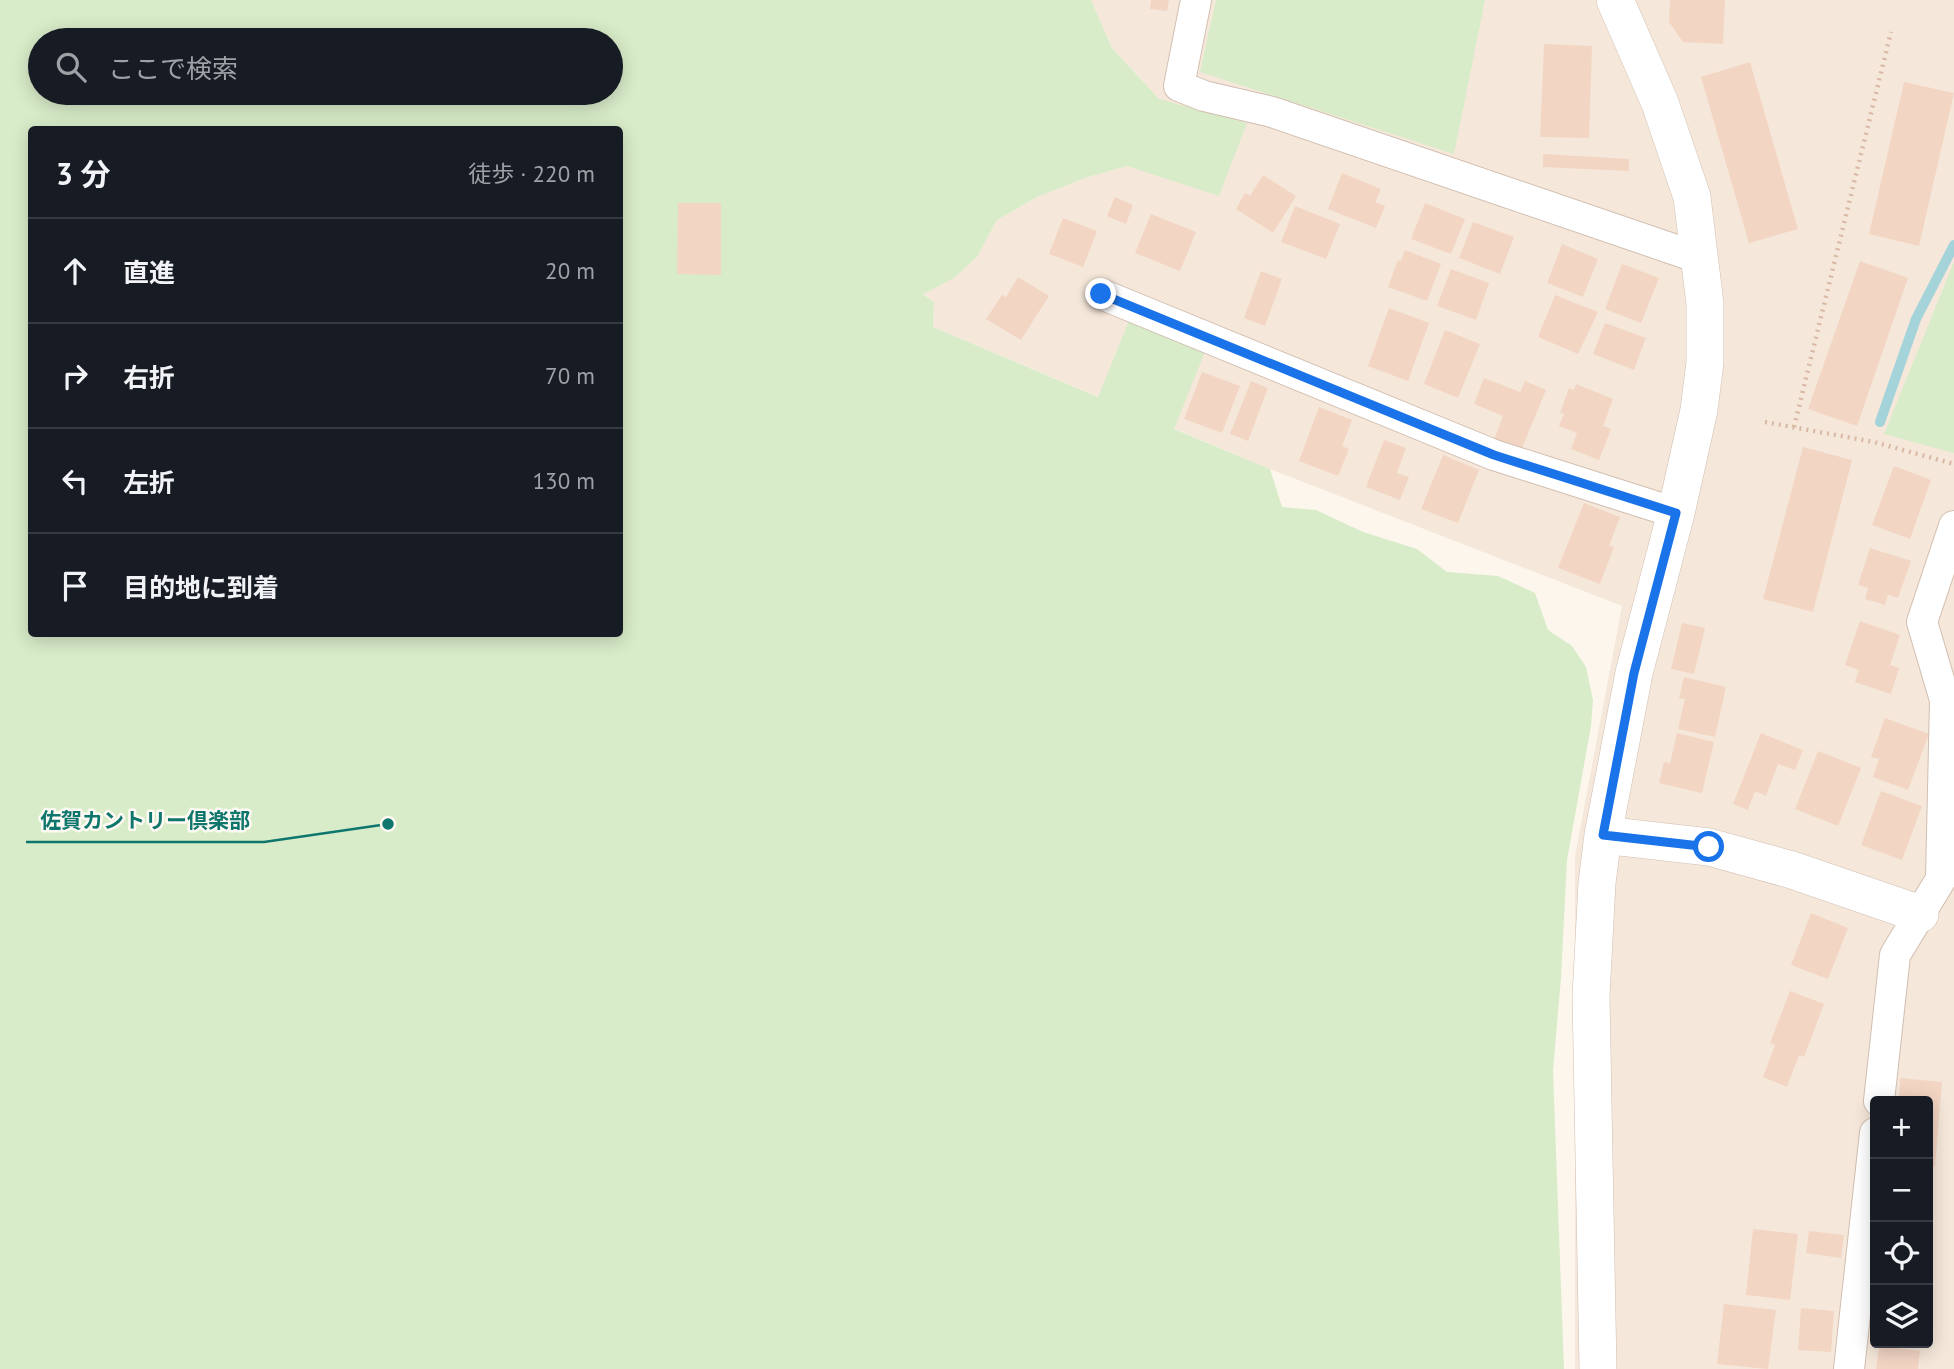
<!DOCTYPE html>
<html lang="ja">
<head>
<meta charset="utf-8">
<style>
	:root { --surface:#171b24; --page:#20242c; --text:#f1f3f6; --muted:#9ea1a6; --line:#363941 }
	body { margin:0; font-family:"PT Sans","Noto Sans JP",sans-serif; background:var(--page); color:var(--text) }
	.controls { position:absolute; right:21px; bottom:21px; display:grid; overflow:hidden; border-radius:7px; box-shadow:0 4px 18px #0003 }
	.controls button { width:63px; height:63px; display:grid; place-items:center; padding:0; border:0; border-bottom:2px solid var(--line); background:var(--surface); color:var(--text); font:35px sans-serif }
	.stop { position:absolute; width:21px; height:21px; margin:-16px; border:5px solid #1a73e8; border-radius:50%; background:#fff }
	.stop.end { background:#1a73e8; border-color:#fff; box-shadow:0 2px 7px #0008 }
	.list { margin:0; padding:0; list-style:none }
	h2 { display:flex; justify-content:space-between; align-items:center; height:91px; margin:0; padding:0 28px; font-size:30px }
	h2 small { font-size:23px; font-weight:400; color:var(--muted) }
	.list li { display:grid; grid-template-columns:46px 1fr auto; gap:21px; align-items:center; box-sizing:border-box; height:105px; padding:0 28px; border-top:2px solid var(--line) }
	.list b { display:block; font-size:26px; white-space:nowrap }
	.list em { font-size:23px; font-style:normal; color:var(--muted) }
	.icon { flex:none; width:38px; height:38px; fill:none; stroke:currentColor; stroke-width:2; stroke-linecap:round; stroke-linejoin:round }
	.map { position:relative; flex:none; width:1954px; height:1369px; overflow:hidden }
	.search { position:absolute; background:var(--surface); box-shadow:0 4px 18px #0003; left:28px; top:28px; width:595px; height:77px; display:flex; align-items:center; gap:18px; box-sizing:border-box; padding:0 24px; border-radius:38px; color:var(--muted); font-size:26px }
	.panel { position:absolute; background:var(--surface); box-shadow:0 4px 18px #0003; left:28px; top:126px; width:595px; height:511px; border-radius:7px }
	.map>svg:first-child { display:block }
	.residential { fill:#f5e8da; fill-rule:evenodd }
	.green { fill:#d8ecc9; fill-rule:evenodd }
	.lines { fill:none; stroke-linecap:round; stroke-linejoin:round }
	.stream { stroke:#a5d3da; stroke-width:10 }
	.building { fill:#f3d5c3 }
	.minor-casing { stroke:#d1beb0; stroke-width:32 }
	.tertiary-casing { stroke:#d1beb0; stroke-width:38 }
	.path { stroke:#d9b8a5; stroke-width:4.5; stroke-dasharray:2 5; stroke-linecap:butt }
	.minor { stroke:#fff; stroke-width:30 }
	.tertiary { stroke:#fff; stroke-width:37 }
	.route { stroke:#1a73e8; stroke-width:9 }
	.leader { fill:none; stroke:#0f766e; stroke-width:2.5 }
	.callout-dot { fill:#0f766e; stroke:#fffaf3; stroke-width:2.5 }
	.callout-label { font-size:21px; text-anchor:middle; font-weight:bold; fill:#0f766e; stroke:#fffaf3; stroke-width:5; stroke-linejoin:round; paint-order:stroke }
</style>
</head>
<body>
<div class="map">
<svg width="1954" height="1369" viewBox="0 0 1954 1369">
	<rect width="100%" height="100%" fill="#fdf6ec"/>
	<path class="residential" d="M1091,0H1954V1369H1575V856L1622,606L1270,469L933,327L934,302L923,293L954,278L977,257L997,220L1037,197L1085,178L1127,166L1159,99L1112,48ZM1875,1101H1928V1343H1875Z"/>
	<path class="green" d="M0,0H1091L1112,48L1159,99L1247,123L1219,196L1127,166L1085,178L1037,197L997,220L977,257L954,278L923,294L934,302L933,327L1098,397L1131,316L1207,347L1174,429L1270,469L1282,507L1316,510L1363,532L1417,549L1447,572L1498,576L1535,593L1548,630L1572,646L1586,667L1593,700L1591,726L1567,860L1561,978L1553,1070L1564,1369H0ZM40,40H611V93H40ZM32,130H620V634H32Z
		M1216,0H1485L1454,154L1200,72Z
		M1954,262V453L1884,434Z"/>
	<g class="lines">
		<path class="stream" d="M1880,422L1916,319L1954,245"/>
	</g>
	<path class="building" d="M1151,0H1169L1167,11L1150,9Z
		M1670,0H1725L1723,44L1683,42L1669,22Z
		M1544,44L1592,46L1589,138L1540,137Z
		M1750,62L1798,229L1749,243L1701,77Z
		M1904,82L1954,93L1919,246L1869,234Z
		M1543,154L1629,159V171L1543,167Z
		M1342,173L1381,189L1375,202L1385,206L1376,228L1328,209Z
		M1263,175L1296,196L1273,233L1236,209L1245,193L1250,196Z
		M1115,197L1133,205L1126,224L1107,216Z
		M678,203H721V275L677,274Z
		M1425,203L1465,219L1451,254L1411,239Z
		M1295,206L1340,224L1326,259L1281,242Z
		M1151,214L1196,232L1180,271L1135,253Z
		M1063,218L1097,231L1083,267L1049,254Z
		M1473,222L1514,237L1500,274L1459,258Z
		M1562,244L1598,259L1583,297L1547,283Z
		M1405,250L1441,264L1427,301L1388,287L1398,260L1401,261Z
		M1860,261L1908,278L1857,426L1808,409Z
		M1622,264L1659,278L1641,323L1605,309Z
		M1451,269L1489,283L1476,320L1437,306Z
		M1261,271L1282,279L1265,326L1244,318Z
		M1018,277L1049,296L1021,340L986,319L1002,295L1006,297Z
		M1555,295L1598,312L1578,354L1538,337Z
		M1389,308L1429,323L1408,381L1368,366Z
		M1605,323L1646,338L1634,370L1593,354Z
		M1445,330L1480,344L1458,398L1424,384Z
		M1202,372L1240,386L1222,433L1184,419Z
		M1484,378L1520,392L1525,381L1546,390L1520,453L1493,442L1503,416L1474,404Z
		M1251,381L1268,388L1248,441L1230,434Z
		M1576,384L1613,399L1603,426L1611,429L1599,460L1571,449L1577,433L1559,426L1564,414L1560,413L1569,388L1574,390Z
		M1319,407L1352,420L1342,446L1349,449L1338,476L1299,461Z
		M1384,440L1406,448L1397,473L1409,477L1400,500L1366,487Z
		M1803,447L1852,460L1813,612L1763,599Z
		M1443,455L1479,470L1458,523L1421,509Z
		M1894,466L1931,480L1910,539L1872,525Z
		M1584,503L1620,517L1609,546L1614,547L1600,584L1558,568Z
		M1870,548L1911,561L1898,598L1888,595L1885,605L1865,599L1868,588L1858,585Z
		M1860,621L1900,635L1890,665L1899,668L1891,694L1855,682L1859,670L1845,665Z
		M1682,623L1705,628L1694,674L1671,669Z
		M1684,677L1726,687L1715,737L1678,729L1685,699L1679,698Z
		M1885,718L1929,734L1908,790L1873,777L1879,759L1871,757Z
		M1677,733L1714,742L1702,793L1659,783L1664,762L1670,763Z
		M1761,733L1803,750L1795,770L1778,764L1766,796L1755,791L1748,810L1733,804Z
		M1818,751L1861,768L1838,826L1795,809Z
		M1881,791L1922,806L1902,860L1861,845Z
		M1811,913L1848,928L1828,979L1791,965Z
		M1790,991L1824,1004L1804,1057L1799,1055L1787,1087L1763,1077L1775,1045L1770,1043Z
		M1900,1078L1942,1082L1935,1167L1928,1166V1101H1899Z
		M1753,1229L1798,1234L1790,1300L1746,1295Z
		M1809,1231L1844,1235L1841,1258L1806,1253Z
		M1724,1304L1776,1310L1768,1369L1717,1364Z
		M1801,1308L1834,1311L1831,1352L1798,1350Z
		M1879,1346L1920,1351L1918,1369H1876Z"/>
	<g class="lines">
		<defs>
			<path id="minor" d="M1196,0L1179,86L1204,96L1272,112L1699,258
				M1101,294L1494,455L1676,513
				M1879,1101L1895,955L1941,879L1945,700L1922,622L1954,526
				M1849,1369L1875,1133"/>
			<path id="tertiary" d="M1603,835L1709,847L1792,870L1920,914
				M1598,1369L1591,996L1597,883L1603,835L1634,673L1676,513L1699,410L1705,362V304L1692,197L1660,103L1615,0"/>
		</defs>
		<use href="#minor" class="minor-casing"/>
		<use href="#tertiary" class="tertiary-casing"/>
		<path class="path" d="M1765,422L1874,442L1954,464
			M1794,427L1891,32"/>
		<use href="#minor" class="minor"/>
		<use href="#tertiary" class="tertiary"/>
	</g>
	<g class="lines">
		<path class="route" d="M1101,294L1494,455L1676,513L1634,673L1603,835L1709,847"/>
	</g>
	<path class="leader" d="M388 824L264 842H26"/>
	<circle class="callout-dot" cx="388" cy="824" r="7"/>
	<g class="callout-label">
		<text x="145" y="828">佐賀カントリー倶楽部</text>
	</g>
</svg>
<div class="controls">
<button>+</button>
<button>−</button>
<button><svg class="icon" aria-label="locate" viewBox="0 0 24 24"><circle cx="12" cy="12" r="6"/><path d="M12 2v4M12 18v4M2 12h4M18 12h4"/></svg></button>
<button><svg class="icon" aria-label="layers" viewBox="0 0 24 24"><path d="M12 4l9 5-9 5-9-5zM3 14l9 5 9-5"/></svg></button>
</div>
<div class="stop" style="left:1709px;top:847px"></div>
<div class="stop end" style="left:1101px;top:294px"></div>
<div class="search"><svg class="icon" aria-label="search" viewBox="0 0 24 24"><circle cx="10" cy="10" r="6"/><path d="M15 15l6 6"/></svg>ここで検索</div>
<section class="panel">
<h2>3 分<small>徒歩 · 220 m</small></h2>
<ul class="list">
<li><svg class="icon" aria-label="ahead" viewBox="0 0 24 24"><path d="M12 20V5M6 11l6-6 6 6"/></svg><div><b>直進</b></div><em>20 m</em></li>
<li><svg class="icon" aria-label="right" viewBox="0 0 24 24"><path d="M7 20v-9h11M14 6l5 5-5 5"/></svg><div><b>右折</b></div><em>70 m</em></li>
<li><svg class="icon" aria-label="left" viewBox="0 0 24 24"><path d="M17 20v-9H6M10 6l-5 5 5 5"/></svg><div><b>左折</b></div><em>130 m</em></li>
<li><svg class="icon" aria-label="arrive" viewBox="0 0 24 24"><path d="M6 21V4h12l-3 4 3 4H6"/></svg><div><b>目的地に到着</b></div></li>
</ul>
</section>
</div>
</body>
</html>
